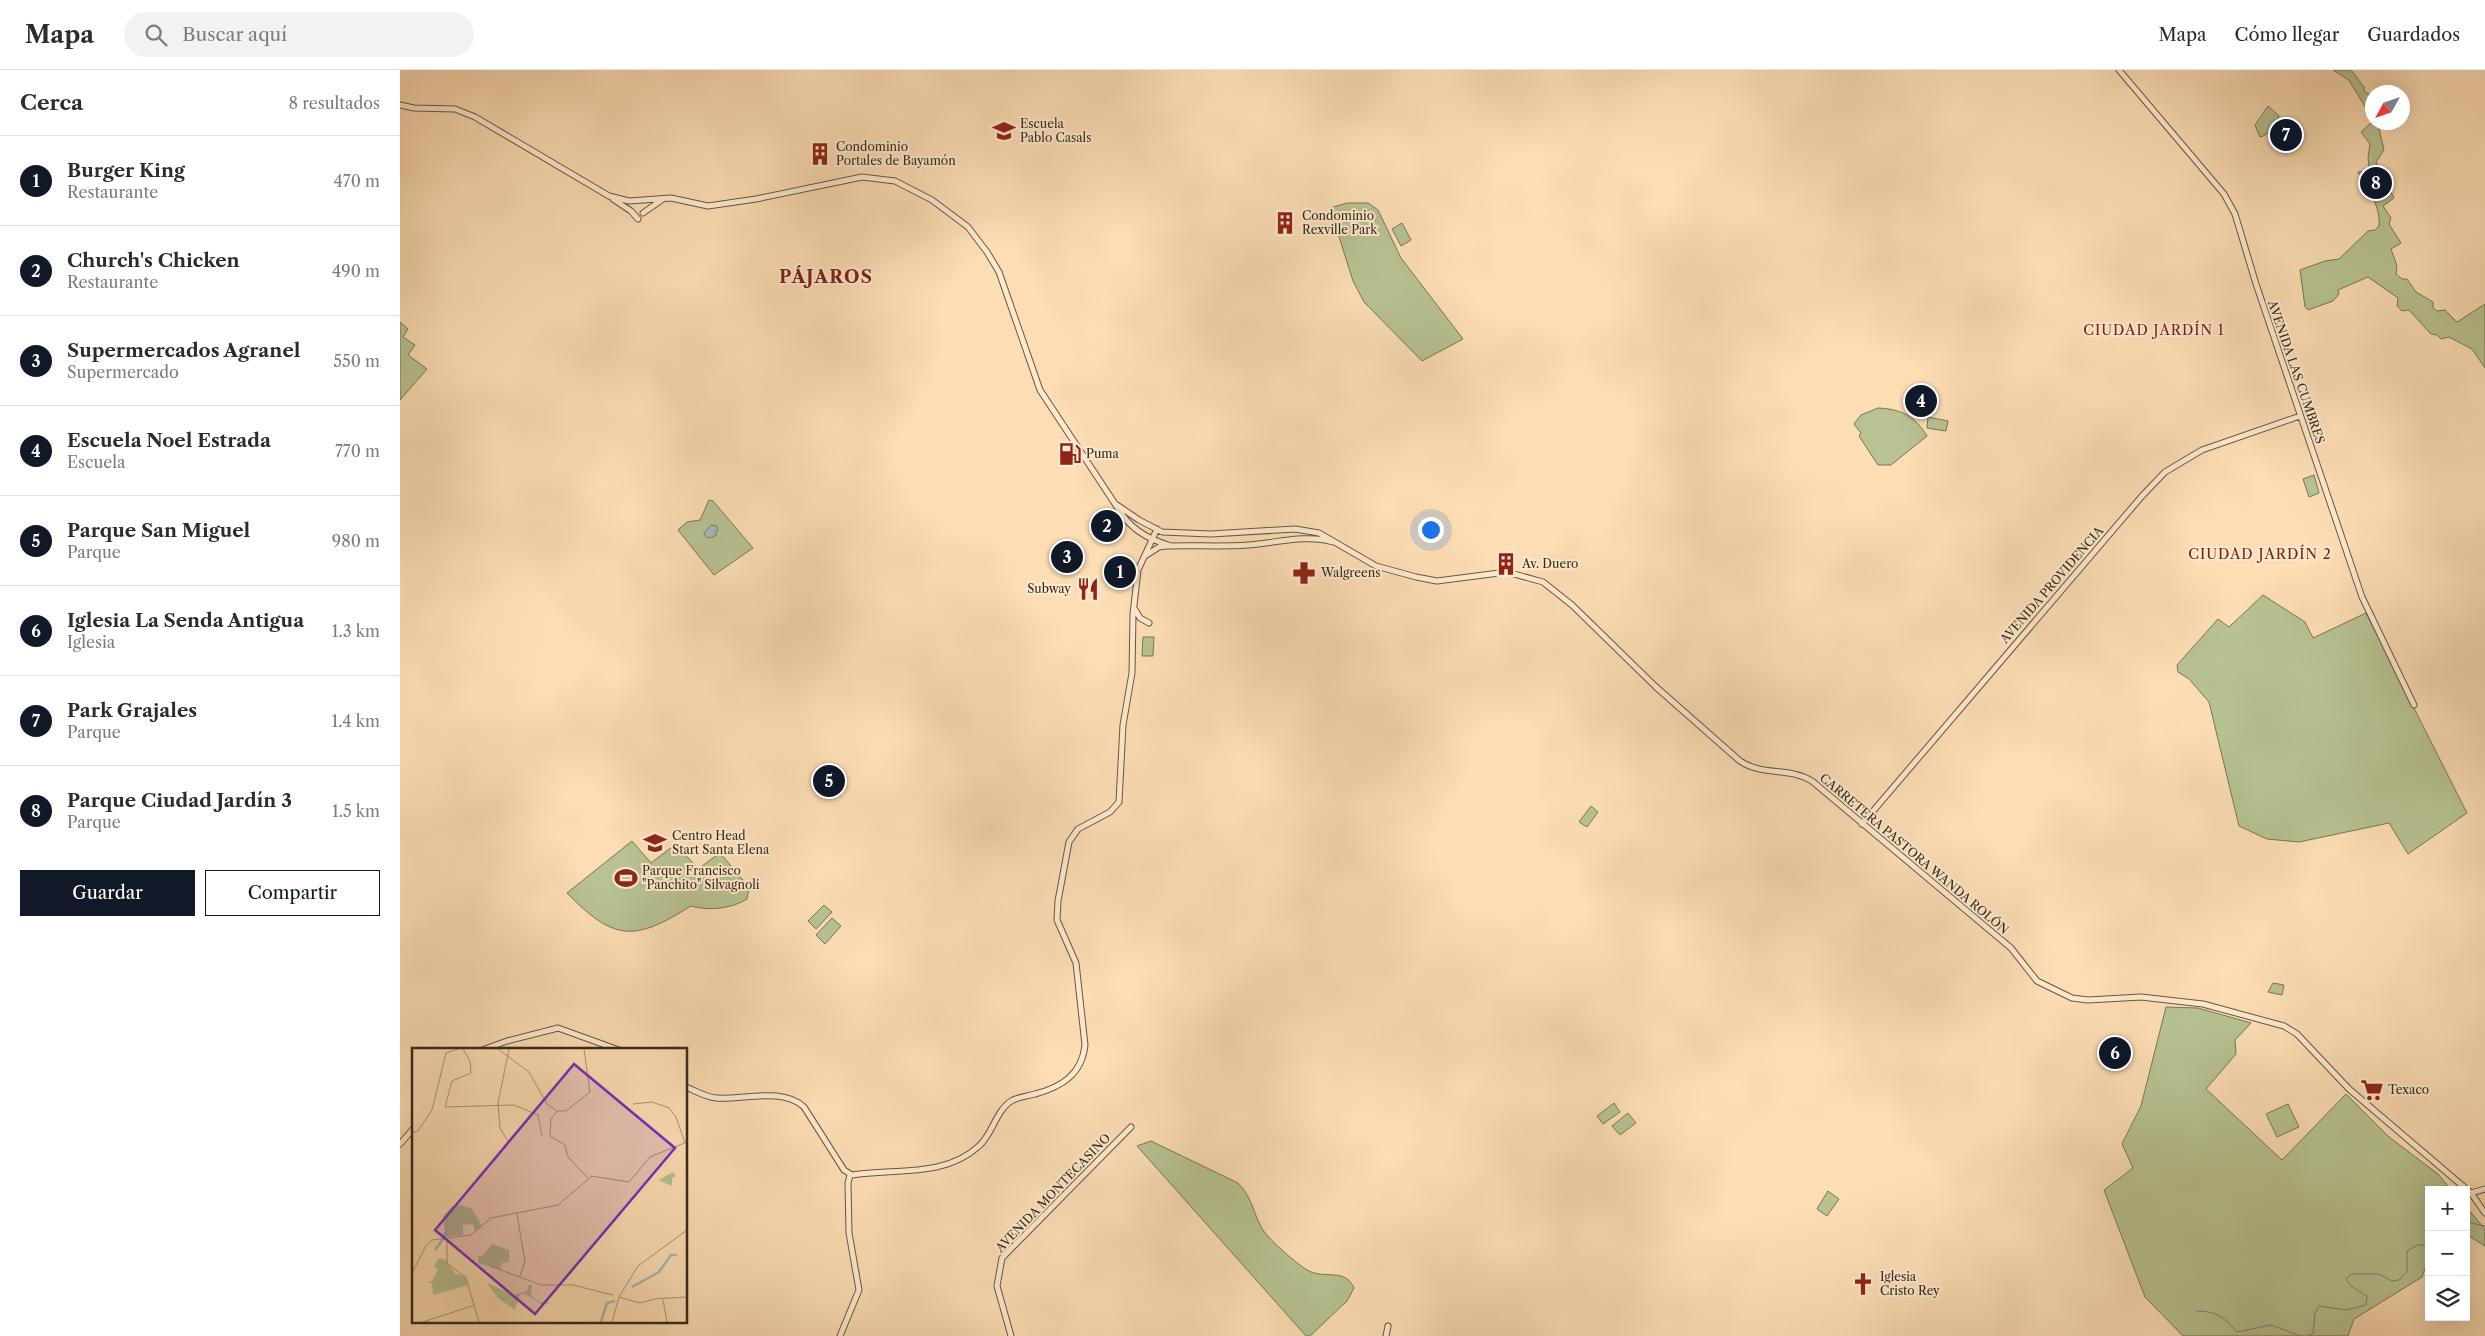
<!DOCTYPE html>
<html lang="es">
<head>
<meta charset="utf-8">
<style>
	:root { --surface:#fff; --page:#f2f2f3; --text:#2b2b33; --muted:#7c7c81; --line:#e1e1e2; --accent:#111827 }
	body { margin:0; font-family:"Libre Caslon Text",serif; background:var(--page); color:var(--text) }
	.controls { position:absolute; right:15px; bottom:15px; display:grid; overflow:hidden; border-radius:0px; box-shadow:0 5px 20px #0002 }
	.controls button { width:45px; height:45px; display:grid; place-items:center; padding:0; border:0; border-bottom:1px solid var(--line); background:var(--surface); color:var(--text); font:25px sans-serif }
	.compass { position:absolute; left:1965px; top:15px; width:45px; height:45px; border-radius:50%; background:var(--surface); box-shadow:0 5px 20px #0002; rotate:230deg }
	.you { position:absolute; left:1030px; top:459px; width:18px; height:18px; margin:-12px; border:4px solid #fff; border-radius:50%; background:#1a73e8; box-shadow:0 0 0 8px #1a73e833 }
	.badge { display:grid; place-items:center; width:32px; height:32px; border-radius:50%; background:var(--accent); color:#fff; font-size:16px; font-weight:700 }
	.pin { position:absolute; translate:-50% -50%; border:2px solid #fff; box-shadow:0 1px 5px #0006 }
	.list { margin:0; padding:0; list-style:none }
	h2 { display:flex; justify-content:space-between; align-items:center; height:65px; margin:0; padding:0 20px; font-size:21px }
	h2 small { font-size:16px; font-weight:400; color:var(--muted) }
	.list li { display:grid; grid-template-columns:32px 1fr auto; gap:15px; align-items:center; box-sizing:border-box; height:90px; padding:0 20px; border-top:1px solid var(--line) }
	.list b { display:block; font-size:19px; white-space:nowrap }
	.list p { margin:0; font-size:16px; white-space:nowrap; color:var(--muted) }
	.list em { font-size:16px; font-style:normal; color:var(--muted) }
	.actions { display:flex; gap:10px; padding:15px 20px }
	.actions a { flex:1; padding:11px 0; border:1px solid var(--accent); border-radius:0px; text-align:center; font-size:18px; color:var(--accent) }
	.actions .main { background:var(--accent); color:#fff }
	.icon { flex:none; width:28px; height:28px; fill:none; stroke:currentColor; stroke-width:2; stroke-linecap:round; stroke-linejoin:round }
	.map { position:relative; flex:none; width:2085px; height:1266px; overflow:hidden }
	header { display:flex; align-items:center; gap:30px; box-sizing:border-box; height:70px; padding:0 25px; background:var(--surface); border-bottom:1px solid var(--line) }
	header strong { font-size:24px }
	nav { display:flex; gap:28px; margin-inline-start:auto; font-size:18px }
	.search { width:350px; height:45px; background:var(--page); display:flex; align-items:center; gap:12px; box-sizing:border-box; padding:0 18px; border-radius:28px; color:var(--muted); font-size:19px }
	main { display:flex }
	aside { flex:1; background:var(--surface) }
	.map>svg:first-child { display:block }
	.green { fill:#b8c292; stroke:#787656 }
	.water { fill:#a3b9b8; stroke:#788079 }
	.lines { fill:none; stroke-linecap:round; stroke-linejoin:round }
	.stream { stroke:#788079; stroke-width:1 }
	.tertiary-casing { stroke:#685741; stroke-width:7 }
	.tertiary { stroke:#fde9ce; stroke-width:5 }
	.labels { text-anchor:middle; stroke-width:4; stroke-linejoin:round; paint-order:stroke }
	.poi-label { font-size:12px; fill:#372a1b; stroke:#fde9ce; text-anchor:start }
	.street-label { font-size:12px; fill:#372a1b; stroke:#fde9ce }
	.neighbourhood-label { font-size:14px; letter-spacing:1px; fill:#7a1f14; stroke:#fde9ce }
	.district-label { font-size:18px; font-weight:bold; letter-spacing:1px; fill:#7a1f14; stroke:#fde9ce }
	.inset-river { fill:none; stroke:#a3b9b8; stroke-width:2.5 }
	.inset-road { fill:none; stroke:#ad9577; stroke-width:1 }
	.view { fill:#7b2cbf; fill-opacity:0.15; stroke:#7b2cbf; stroke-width:2.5 }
	.inset-edge { fill:none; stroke:#372a1b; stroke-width:2.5 }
</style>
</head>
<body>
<header>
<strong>Mapa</strong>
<div class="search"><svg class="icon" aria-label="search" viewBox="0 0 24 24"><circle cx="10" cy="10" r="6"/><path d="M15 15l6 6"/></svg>Buscar aquí</div>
<nav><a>Mapa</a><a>Cómo llegar</a><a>Guardados</a></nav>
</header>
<main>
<aside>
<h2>Cerca<small>8 resultados</small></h2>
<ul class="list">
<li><span class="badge">1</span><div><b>Burger King</b><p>Restaurante</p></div><em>470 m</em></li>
<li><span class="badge">2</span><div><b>Church's Chicken</b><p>Restaurante</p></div><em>490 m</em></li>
<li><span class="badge">3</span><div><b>Supermercados Agranel</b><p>Supermercado</p></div><em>550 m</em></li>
<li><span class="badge">4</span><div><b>Escuela Noel Estrada</b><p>Escuela</p></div><em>770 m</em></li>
<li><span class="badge">5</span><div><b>Parque San Miguel</b><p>Parque</p></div><em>980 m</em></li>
<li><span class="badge">6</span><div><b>Iglesia La Senda Antigua</b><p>Iglesia</p></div><em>1.3 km</em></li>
<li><span class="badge">7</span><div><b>Park Grajales</b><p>Parque</p></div><em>1.4 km</em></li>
<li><span class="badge">8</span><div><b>Parque Ciudad Jardín 3</b><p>Parque</p></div><em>1.5 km</em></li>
</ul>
<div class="actions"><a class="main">Guardar</a><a>Compartir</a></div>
</aside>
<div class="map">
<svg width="2085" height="1266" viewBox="0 0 2085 1266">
	<rect width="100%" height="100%" fill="#fcddb4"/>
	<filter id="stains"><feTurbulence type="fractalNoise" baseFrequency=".004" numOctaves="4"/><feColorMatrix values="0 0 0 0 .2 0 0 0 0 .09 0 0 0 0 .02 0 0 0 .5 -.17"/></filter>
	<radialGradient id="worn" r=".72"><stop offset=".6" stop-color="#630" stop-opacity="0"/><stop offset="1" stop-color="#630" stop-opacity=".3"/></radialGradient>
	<path class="green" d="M1933,0H1951L1964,17V21L1972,26V48L1949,10Z
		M1868,36L1879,46C1877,54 1869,65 1860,67L1855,55Z
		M1972,52L1981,53L1979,59L1984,80L1976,92L1994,128L1983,136L1991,148L1989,154L2001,173L1991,179L1997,196L1996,204L2002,209H2007L2016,222L2033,232V238L2037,241L2045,240L2057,252L2085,234V298L2072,279L2049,267L2041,269L2037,265L2031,264L2009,240L2002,241L1997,236L1998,228L1968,207L1938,220L1939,224L1933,231L1908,240L1905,237L1900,200L1925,191L1939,189L1968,161L1975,160L1979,156C1981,138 1968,117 1958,102L1966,101L1969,97L1968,87L1970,74L1961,62Z
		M1886,54L1897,63L1886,76L1875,67Z
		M947,133H968L978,140L1001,188L1063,269L1022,291L964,232L953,211L930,138Z
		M1002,153L1011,170L1001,176L992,159Z
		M0,252L8,259L3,267L15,275L8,285L27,299L0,330Z
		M1478,338C1501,339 1515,346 1527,366L1491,395H1478L1459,366L1461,363L1454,354L1461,345Z
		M1528,347L1548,351L1546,361L1527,358Z
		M1914,405L1919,423L1909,427L1903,409Z
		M309,430L313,431L353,478L314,505L278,460L287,452L300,450Z
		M1863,525L1905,552L1913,568L1966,543L2067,743L2008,784L1989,753L1899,772L1867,769L1839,756L1809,632L1789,609L1778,602L1777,595L1818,549L1829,557Z
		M743,567H754L753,586H742Z
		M1191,736L1198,742L1187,757L1179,752Z
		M232,771L251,793L276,774L298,799L320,783L349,817L347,829C331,839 309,841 291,836C234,872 214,871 167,823Z
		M424,835L432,842L416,859L408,851Z
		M432,848L441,856L425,874L416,865Z
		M1873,913L1884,915L1882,925L1868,922Z
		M1766,937L1798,938L1851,953L1835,970L1836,984L1806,1019L1882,1090L1946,1024L1989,1067L2038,1104L2051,1120H2029V1187L2022,1207L1954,1249L1948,1266H1783L1745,1227L1704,1120L1733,1098L1722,1074L1741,1036Z
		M1214,1033L1220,1042L1203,1054L1197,1046Z
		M1888,1034L1899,1057L1877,1067L1866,1044Z
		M1228,1043L1236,1053L1220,1065L1212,1056Z
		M751,1071L838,1113C853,1128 853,1144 863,1160C870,1171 896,1193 907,1200C924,1210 945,1197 954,1218L947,1231L910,1266H906L737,1076Z
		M1428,1121L1439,1129L1427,1146L1417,1139Z
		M2066,1137L2085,1159V1176L2066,1164Z"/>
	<path class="water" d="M311,455L317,456L318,460L315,462L317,465L309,468L306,467L304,463Z"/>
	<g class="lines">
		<path class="stream" d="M2066,1152L2085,1156
			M1797,1241C1817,1241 1825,1248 1837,1262L1871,1255L1901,1266
			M1908,1266L1913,1263L1915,1243L1919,1236L1946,1240L1966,1235L1967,1226L1951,1216L1946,1209L1951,1204H1979L1992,1211L1999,1210L2007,1202V1181L2019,1174L2022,1176L2029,1173"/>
		<defs>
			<path id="tertiary" d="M1719,0L1824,124L1835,144L1856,214L1962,527L2014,635
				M0,35L14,38L55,39L75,47L209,126L229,131L271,128L308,136L356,129L462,107L495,111L532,130L568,157L587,182L599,202L640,320L723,446C736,463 752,470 771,476
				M213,129L231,141L238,149
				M243,143L263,129
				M717,435L739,450L762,462L811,464L895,459L919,463L976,496L1016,507L1037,511L1107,502L1143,512L1172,535L1256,617L1340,691C1362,706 1389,697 1412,711L1611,878L1637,911L1672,928L1688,930L1741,927L1803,934L1884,956L1897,964L1949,1019L2071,1123L2085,1143
				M745,486L759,477L767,476C794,475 821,477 848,475C876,473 906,464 933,472
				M734,538L740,548L749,553
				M1462,754L1742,426L1765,402L1802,380L1900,346
				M82,980L107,971L158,958L219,980
				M286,1017C296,1021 305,1027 316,1028C344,1030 382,1017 404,1037L444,1100L452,1105C495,1098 544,1108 579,1076C593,1064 596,1039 613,1030C619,1027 628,1026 635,1024C662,1017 682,1004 685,975L676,893L657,850L658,831L669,772L678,759L710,742L719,732L723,655L732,603L733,544L738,500L757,459
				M0,1074L14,1058
				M2071,1123L2085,1119
				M440,1266L459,1220L449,1163L448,1113L450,1105
				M611,1266L597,1216L602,1188L731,1057
				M986,1266L988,1256"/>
		</defs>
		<use href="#tertiary" class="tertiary-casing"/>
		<use href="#tertiary" class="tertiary"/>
	</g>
	<defs>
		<symbol id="school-bare" viewBox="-9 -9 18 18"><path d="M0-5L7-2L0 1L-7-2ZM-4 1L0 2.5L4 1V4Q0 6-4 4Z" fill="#8f2418" stroke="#fde9ce" stroke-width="2.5" paint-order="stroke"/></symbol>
		<symbol id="building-bare" viewBox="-9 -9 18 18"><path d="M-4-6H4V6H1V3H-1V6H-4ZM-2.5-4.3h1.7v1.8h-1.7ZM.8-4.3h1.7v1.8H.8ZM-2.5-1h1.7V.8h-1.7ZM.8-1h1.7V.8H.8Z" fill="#8f2418" stroke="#fde9ce" stroke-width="2.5" paint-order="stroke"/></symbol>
		<symbol id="fuel-bare" viewBox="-9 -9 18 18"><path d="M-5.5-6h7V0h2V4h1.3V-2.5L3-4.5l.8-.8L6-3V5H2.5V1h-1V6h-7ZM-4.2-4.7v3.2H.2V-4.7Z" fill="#8f2418" stroke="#fde9ce" stroke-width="2.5" paint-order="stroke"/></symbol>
		<symbol id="pharmacy-bare" viewBox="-9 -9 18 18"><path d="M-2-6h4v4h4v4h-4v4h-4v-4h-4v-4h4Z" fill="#8f2418" stroke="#fde9ce" stroke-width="2.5" paint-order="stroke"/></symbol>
		<symbol id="restaurant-bare" viewBox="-9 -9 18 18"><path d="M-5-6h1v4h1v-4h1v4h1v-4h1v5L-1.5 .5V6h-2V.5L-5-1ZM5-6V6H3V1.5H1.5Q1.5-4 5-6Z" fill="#8f2418" stroke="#fde9ce" stroke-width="2.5" paint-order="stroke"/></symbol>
		<symbol id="stadium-bare" viewBox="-9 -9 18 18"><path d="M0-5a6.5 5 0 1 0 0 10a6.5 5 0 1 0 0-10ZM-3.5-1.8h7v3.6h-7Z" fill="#8f2418" stroke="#fde9ce" stroke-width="2.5" paint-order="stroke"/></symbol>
		<symbol id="supermarket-bare" viewBox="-9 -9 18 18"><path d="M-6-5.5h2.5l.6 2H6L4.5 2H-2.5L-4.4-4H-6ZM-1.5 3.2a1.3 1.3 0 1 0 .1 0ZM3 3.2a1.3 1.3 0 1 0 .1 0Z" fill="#8f2418" stroke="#fde9ce" stroke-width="2.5" paint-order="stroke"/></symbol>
		<symbol id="church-bare" viewBox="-9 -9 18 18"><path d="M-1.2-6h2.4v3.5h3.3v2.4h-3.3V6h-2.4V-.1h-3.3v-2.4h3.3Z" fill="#8f2418" stroke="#fde9ce" stroke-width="2.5" paint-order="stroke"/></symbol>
	</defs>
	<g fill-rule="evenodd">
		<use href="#school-bare" x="588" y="45" width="32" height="32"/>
		<use href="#building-bare" x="404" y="68" width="32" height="32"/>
		<use href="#building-bare" x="869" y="137" width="32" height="32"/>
		<use href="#fuel-bare" x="654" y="368" width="32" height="32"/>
		<use href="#building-bare" x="1090" y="478" width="32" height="32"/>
		<use href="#pharmacy-bare" x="888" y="487" width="32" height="32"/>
		<use href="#restaurant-bare" x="672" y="503" width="32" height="32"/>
		<use href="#school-bare" x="239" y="757" width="32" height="32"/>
		<use href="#stadium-bare" x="210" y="792" width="32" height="32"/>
		<use href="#supermarket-bare" x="1956" y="1004" width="32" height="32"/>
		<use href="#church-bare" x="1447" y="1198" width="32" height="32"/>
	</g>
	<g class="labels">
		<g class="poi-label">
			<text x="620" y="58">Escuela<tspan x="620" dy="14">Pablo Casals</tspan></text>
			<text x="436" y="81">Condominio<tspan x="436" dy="14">Portales de Bayamón</tspan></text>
			<text x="902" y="150">Condominio<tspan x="902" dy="14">Rexville Park</tspan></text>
			<text x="686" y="388">Puma</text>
			<text x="1122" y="498">Av. Duero</text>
			<text x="921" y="507">Walgreens</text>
			<text x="671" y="523" text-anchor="end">Subway</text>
			<text x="272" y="770">Centro Head<tspan x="272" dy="14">Start Santa Elena</tspan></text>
			<text x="242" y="805">Parque Francisco<tspan x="242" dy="14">"Panchito" Silvagnoli</tspan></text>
			<text x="1988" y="1024">Texaco</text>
			<text x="1480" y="1211">Iglesia<tspan x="1480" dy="14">Cristo Rey</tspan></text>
		</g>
		<g class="street-label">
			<text transform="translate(1896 302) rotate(71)" y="4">AVENIDA LAS CUMBRES</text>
			<text transform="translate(1652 515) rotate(-49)" y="4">AVENIDA PROVIDENCIA</text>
			<text transform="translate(1514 784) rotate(40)" y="4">CARRETERA PASTORA WANDA ROLÓN</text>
			<text transform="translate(653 1123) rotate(-46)" y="4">AVENIDA MONTECASINO</text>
		</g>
		<g class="neighbourhood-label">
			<text x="1754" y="265">CIUDAD JARDÍN 1</text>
			<text x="1860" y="489">CIUDAD JARDÍN 2</text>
		</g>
		<g class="district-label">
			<text x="426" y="213">PÁJAROS</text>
		</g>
	</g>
	<g transform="translate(12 978)">
		<rect width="275" height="275" fill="#fcddb4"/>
		<path d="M261,124L264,128L260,130V138L246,132ZM49,157L60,161L70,178L63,184L61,176L51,177V187L29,189L33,183L31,168L40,158ZM80,196L97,202V214L90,215L88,221L66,215V208H70ZM27,210L34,212L43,226L52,228L56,237L21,247L20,235L16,234L20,233L26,221L22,218ZM75,235L102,247L115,243L117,236L120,238L119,248L127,254H135L140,255L129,256L113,246H108L103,262L85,249Z" fill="#b8c292"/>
		<path class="inset-river" d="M23,202L34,187L35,167L44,161M220,239L247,224L259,207H265M189,274L195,255L203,253"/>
		<path class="inset-road" d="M51,1L58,13L59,25L40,33L33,59L102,57L126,67L130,88M86,1L117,24L135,56L145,63M221,56L240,54L257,60L264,69L273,95M145,63L139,71L138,88L153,97L156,109L176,130M145,63H154L178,44L172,1M0,85L6,83L20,62L34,5L46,1M97,95L88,80L86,55L97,1M179,128L217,134L238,109L275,94M105,166L113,214L108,228M35,190V215L54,230L67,274M78,218L129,237H161L201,247M0,225L14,198L20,192L59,187L79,170L146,157L180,128M207,249L226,218L275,182M251,252L255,274M11,274L63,257M200,274L207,249L228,255L242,251L275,249"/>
		<path class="view" d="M162,16L263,100L123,266L23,182Z"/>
		<rect width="275" height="275" class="inset-edge"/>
	</g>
	<rect width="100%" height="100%" filter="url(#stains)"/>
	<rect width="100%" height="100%" fill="url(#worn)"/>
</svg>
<div class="controls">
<button>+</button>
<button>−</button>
<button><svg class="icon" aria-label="layers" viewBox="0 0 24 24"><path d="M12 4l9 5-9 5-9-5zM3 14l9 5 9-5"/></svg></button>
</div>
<svg class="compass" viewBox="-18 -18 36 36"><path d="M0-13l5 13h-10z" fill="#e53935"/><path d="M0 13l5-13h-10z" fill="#7c7c81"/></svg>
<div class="you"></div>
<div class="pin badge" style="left:720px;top:502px">1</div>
<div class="pin badge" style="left:707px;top:456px">2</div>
<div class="pin badge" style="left:667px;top:487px">3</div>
<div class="pin badge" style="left:1521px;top:331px">4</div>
<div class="pin badge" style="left:429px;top:711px">5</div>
<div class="pin badge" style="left:1715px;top:983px">6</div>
<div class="pin badge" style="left:1886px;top:65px">7</div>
<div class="pin badge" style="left:1976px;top:113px">8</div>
</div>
</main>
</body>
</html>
